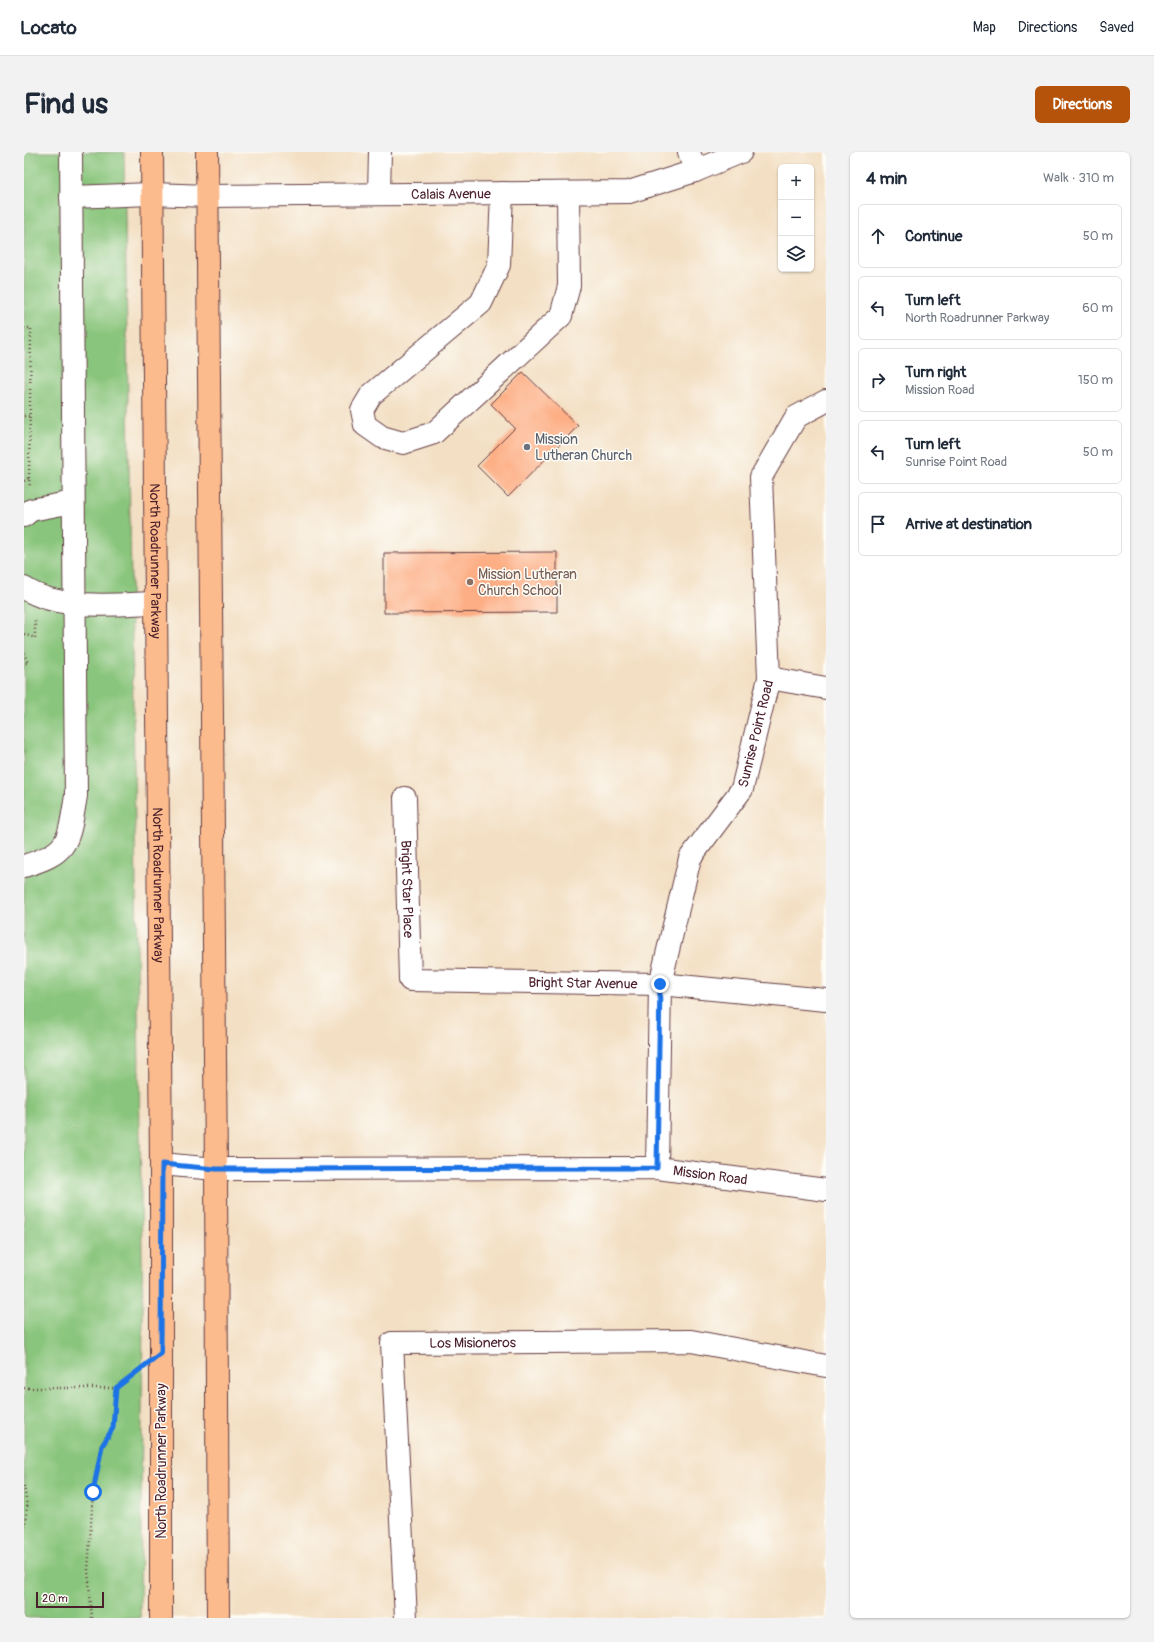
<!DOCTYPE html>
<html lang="en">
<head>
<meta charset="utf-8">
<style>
	:root { --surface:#fff; --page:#f2f2f3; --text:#1f2937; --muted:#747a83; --line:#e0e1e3; --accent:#b45309 }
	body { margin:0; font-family:Pangolin,sans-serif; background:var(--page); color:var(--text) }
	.controls { position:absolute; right:12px; top:12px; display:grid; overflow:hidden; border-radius:6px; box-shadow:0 1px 3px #0004 }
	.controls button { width:36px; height:36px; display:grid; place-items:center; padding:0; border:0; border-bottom:1px solid var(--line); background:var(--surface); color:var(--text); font:20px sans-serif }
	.scale { position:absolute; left:12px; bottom:10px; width:68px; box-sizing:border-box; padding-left:4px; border:2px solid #4a1f2b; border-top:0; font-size:11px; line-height:14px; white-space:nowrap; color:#4a1f2b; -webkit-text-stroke:3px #fdfcf7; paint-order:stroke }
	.stop { position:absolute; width:12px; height:12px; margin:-9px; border:3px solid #1a73e8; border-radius:50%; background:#fff }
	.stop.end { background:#1a73e8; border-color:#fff; box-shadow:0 1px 4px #0008 }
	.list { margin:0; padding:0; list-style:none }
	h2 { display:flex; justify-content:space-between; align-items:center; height:52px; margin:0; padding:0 16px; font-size:17px }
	h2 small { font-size:13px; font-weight:400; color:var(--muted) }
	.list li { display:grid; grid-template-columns:26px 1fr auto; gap:12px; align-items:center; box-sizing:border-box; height:64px; margin:0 8px 8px; padding:0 8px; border:1px solid var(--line); border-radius:6px }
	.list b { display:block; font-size:15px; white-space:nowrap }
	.list p { margin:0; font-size:13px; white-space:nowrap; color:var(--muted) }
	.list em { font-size:13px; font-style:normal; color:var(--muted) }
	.icon { flex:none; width:22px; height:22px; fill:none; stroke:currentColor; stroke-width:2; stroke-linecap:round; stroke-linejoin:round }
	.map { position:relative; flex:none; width:802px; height:1466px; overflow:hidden; border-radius:6px }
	header { display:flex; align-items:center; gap:24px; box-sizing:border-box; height:56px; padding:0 20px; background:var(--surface); border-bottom:1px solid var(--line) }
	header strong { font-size:19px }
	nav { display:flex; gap:22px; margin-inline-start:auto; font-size:14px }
	.intro { display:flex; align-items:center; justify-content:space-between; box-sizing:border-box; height:96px; padding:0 24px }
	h1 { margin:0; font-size:28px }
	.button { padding:10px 18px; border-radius:6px; background:var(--accent); color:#fff; font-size:14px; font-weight:700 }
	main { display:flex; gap:24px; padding:0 24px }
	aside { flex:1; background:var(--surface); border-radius:6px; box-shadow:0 1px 3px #0004 }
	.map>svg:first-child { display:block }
	.green { fill:#89c57b; stroke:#6a7253 }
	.building { fill:#fdae84 }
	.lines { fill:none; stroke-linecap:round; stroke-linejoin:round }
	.minor-casing { stroke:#633c42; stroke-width:24 }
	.major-casing { stroke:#633c42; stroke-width:24 }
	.path { stroke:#633c42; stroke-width:2.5; stroke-dasharray:1 3; stroke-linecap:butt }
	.minor { stroke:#fff; stroke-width:22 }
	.major { stroke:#fbbb8d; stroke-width:22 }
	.route { stroke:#1a73e8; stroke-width:5 }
	.worship-dot { fill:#6b7280; stroke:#fdfcf7; stroke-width:1.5 }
	.education-dot { fill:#8d6e63; stroke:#fdfcf7; stroke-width:1.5 }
	.labels { text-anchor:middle; stroke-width:3; stroke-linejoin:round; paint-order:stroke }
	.street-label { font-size:14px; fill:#4a1f2b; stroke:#fdfcf7 }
	.worship-label { font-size:14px; fill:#5b616d; stroke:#fdfcf7; text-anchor:start }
	.education-label { font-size:14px; fill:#785e54; stroke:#fdfcf7; text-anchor:start }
</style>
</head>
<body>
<header>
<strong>Locato</strong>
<nav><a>Map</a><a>Directions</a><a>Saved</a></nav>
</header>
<div class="intro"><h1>Find us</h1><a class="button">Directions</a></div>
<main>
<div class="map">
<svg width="802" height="1466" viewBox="0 0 802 1466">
	<rect width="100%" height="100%" fill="#fdfcf7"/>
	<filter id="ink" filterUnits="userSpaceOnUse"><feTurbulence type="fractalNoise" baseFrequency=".025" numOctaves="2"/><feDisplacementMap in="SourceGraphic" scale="8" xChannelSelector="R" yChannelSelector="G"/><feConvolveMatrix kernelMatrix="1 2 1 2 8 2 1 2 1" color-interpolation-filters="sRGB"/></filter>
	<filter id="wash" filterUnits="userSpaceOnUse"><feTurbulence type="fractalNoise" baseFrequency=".012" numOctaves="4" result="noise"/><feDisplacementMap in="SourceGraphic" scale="16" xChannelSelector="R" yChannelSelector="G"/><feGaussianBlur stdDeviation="0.9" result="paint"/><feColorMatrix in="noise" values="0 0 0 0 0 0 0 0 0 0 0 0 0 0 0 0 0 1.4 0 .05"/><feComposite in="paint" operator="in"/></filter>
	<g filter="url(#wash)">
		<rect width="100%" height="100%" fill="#f3dfc3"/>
		<path class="green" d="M0,0H100L119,1164L116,1466H0Z"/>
		<g id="blocks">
			<path class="building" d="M499,220L554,274L484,345L453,314L491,276L467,252Z
				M533,400V460L360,461V401Z"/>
		</g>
	</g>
	<g filter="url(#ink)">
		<use href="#blocks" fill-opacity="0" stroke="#633c42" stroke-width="1"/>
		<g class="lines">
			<defs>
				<g id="minor">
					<path d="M665,0L671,19"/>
					<path d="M355,41L356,0"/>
					<path d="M478,41L475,113L457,151L347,243L338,258L341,273L358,285L379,291L410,281L537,164L545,134L544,41"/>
					<path id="s1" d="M47,45L128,42L184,44L605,40L671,19L717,0"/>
					<path d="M0,364L7,358L49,350"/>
					<path d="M0,436C35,459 91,452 132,451"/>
					<path d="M745,526L802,536"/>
					<path id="s2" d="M381,646L386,828L636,832L802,848"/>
					<path d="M0,714C47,700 44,689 52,644L47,0"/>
					<path id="s3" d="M137,1012L192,1017L633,1016L802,1038"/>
					<path id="s4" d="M633,1016L636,832L666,706L718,637L745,526L737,325L772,265L802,249"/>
					<path id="s5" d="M382,1466L368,1191L667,1189L802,1214"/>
				</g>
				<g id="major">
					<path id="s6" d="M128,0L137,1012V1466"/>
					<path d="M183,0L192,1017L194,1466"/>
				</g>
			</defs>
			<use href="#minor" class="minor-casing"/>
			<use href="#major" class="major-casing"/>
			<path class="path" d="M0,176H7L5,326
				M0,264H6
				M0,329L5,326L6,336
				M0,482L11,486V466
				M0,501L4,511H0
				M0,1236H92
				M0,1334L3,1354L0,1380
				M68,1466L64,1419L69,1341L77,1294L89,1276L92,1236L115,1218"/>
			<use href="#minor" class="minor"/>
			<use href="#major" class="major"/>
		</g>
	</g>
	<g class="lines" filter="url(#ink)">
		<path class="route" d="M69,1340L78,1294L89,1276L92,1236L137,1201L138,1012L192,1017L633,1016L636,832"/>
	</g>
	<circle class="worship-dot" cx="503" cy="295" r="4"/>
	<circle class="education-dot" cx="446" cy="430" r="4"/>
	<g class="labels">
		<g class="street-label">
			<text dy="5" stroke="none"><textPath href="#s1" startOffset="380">Calais Avenue</textPath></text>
			<text dy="5" stroke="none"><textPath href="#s6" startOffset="409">North Roadrunner Parkway</textPath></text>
			<text dy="5" stroke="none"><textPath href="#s4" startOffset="457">Sunrise Point Road</textPath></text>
			<text dy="5" stroke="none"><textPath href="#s6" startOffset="733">North Roadrunner Parkway</textPath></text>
			<text dy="5" stroke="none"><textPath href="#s2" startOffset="91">Bright Star Place</textPath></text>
			<text dy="5" stroke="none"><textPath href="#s2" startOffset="355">Bright Star Avenue</textPath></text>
			<text dy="5" stroke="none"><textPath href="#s3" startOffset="550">Mission Road</textPath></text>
			<text dy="5" stroke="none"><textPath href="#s5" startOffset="356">Los Misioneros</textPath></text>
			<text transform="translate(137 1309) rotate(-90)" y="5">North Roadrunner Parkway</text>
		</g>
		<g class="worship-label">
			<text x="511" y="292">Mission<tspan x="511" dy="16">Lutheran Church</tspan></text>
		</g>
		<g class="education-label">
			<text x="454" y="427">Mission Lutheran<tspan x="454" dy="16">Church School</tspan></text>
		</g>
	</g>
</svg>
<div class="controls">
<button>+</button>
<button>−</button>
<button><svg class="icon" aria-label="layers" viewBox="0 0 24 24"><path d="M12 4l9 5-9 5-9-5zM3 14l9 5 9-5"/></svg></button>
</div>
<div class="scale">20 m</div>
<div class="stop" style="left:69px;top:1340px"></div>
<div class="stop end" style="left:636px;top:832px"></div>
</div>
<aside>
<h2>4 min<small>Walk · 310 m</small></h2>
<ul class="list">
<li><svg class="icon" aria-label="ahead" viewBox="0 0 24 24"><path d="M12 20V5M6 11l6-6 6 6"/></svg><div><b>Continue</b></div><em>50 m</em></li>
<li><svg class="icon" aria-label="left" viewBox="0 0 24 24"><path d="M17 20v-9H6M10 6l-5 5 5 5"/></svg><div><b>Turn left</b><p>North Roadrunner Parkway</p></div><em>60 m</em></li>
<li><svg class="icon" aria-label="right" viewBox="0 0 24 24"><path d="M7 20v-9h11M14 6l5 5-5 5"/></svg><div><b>Turn right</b><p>Mission Road</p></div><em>150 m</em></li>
<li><svg class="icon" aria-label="left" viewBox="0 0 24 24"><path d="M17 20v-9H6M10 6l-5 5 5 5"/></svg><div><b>Turn left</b><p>Sunrise Point Road</p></div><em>50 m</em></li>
<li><svg class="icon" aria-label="arrive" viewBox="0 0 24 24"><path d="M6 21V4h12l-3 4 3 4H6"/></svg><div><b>Arrive at destination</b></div></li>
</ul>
</aside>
</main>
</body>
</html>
